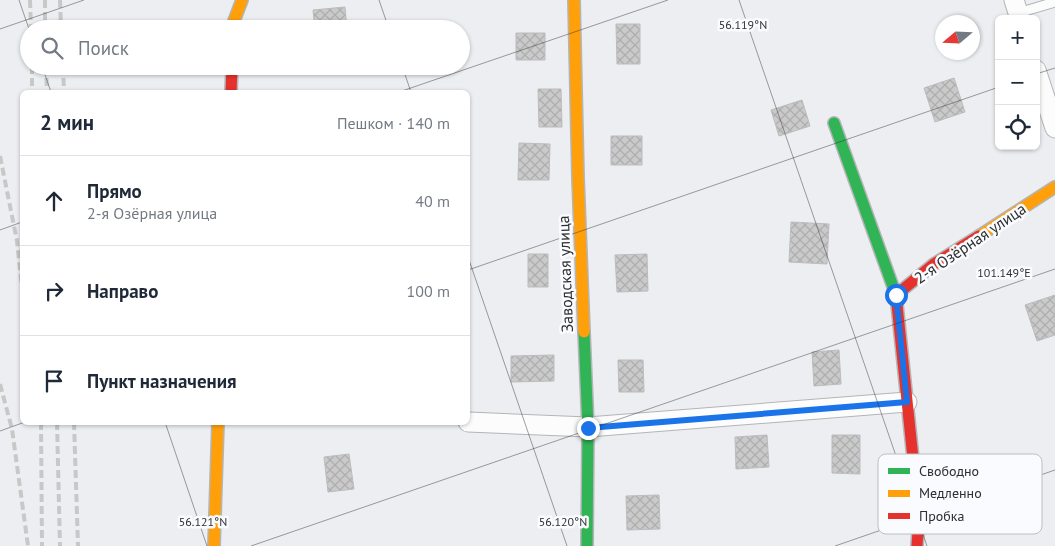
<!DOCTYPE html>
<html lang="ru">
<head>
<meta charset="utf-8">
<style>
	:root { --surface:#fff; --page:#f6f6f7; --text:#1f2937; --muted:#747a83; --line:#e0e1e3 }
	body { margin:0; font-family:"PT Sans",sans-serif; background:var(--page); color:var(--text) }
	.controls { position:absolute; right:15px; top:15px; display:grid; overflow:hidden; border-radius:8px; box-shadow:0 1px 4px #0004 }
	.controls button { width:45px; height:45px; display:grid; place-items:center; padding:0; border:0; border-bottom:1px solid var(--line); background:var(--surface); color:var(--text); font:25px sans-serif }
	.compass { position:absolute; left:935px; top:15px; width:45px; height:45px; border-radius:50%; background:var(--surface); box-shadow:0 1px 4px #0004; rotate:251deg }
	.stop { position:absolute; width:15px; height:15px; margin:-11px; border:4px solid #1a73e8; border-radius:50%; background:#fff }
	.stop.end { background:#1a73e8; border-color:#fff; box-shadow:0 1px 5px #0008 }
	.list { margin:0; padding:0; list-style:none }
	h2 { display:flex; justify-content:space-between; align-items:center; height:65px; margin:0; padding:0 20px; font-size:21px }
	h2 small { font-size:16px; font-weight:400; color:var(--muted) }
	.list li { display:grid; grid-template-columns:32px 1fr auto; gap:15px; align-items:center; box-sizing:border-box; height:90px; padding:0 20px; border-top:1px solid var(--line) }
	.list b { display:block; font-size:19px; white-space:nowrap }
	.list p { margin:0; font-size:16px; white-space:nowrap; color:var(--muted) }
	.list em { font-size:16px; font-style:normal; color:var(--muted) }
	.icon { flex:none; width:28px; height:28px; fill:none; stroke:currentColor; stroke-width:2; stroke-linecap:round; stroke-linejoin:round }
	.map { position:relative; flex:none; width:1055px; height:546px; overflow:hidden }
	.search { position:absolute; background:var(--surface); box-shadow:0 1px 4px #0004; left:20px; top:20px; width:450px; height:55px; display:flex; align-items:center; gap:12px; box-sizing:border-box; padding:0 18px; border-radius:28px; color:var(--muted); font-size:19px }
	.panel { position:absolute; background:var(--surface); box-shadow:0 1px 4px #0004; left:20px; top:90px; width:450px; height:335px; border-radius:8px }
	.map>svg:first-child { display:block }
	.building { fill:url(#building-cross-hatch); stroke:#bcbcbd }
	.lines { fill:none; stroke-linecap:round; stroke-linejoin:round }
	.lane-casing { stroke:#b3b5b7; stroke-width:11 }
	.street-casing { stroke:#b3b5b7; stroke-width:21 }
	.fast-casing { stroke:#b3b5b7; stroke-width:14 }
	.slow-casing { stroke:#b3b5b7; stroke-width:14 }
	.jam-casing { stroke:#b3b5b7; stroke-width:14 }
	.lane { stroke:#fcfcfd; stroke-width:9 }
	.street { stroke:#fcfcfd; stroke-width:19 }
	.fast { stroke:#30b455; stroke-width:11 }
	.slow { stroke:#ff9f0a; stroke-width:11 }
	.jam { stroke:#e5322d; stroke-width:11 }
	.rail { stroke:#c7c8c8; stroke-width:4; stroke-dasharray:8 4; stroke-linecap:butt }
	.route { stroke:#1a73e8; stroke-width:6 }
	.ticks { fill:none; stroke:#2e2f31; stroke-width:1; stroke-opacity:0.45 }
	.labels { text-anchor:middle; stroke-width:5; stroke-linejoin:round; paint-order:stroke }
	.street-label { font-size:16px; fill:#2e2f31; stroke:#f9fbfe }
	.key { fill:#f9fbfe; stroke:#bcbec0; stroke-width:1 }
	.key-label { font-size:14px; fill:#2e2f31 }
	.ticks-label { font-size:12px; text-anchor:middle; fill:#2e2f31; stroke:#f9fbfe; stroke-width:5; stroke-linejoin:round; paint-order:stroke }
</style>
</head>
<body>
<div class="map">
<svg width="1055" height="546" viewBox="0 0 1055 546">
	<defs>
		<pattern id="building-cross-hatch" width="8" height="8" patternUnits="userSpaceOnUse" patternTransform="scale(1.25)"><rect width="8" height="8" fill="#cacacb"/><path d="M0 0l8 8M0 8l8-8" fill="none" stroke="#aeaeaf"/></pattern>
	</defs>
	<rect width="100%" height="100%" fill="#eceef1"/>
	<path class="building" d="M345,7L347,29H315L313,10Z
		M616,24H640V64H617Z
		M516,33H545V60H516Z
		M954,78L965,112L935,122L924,88Z
		M538,89H561L562,127H539Z
		M802,100L810,126L779,136L771,110Z
		M611,136H642V165H611Z
		M519,143L550,144L549,180H518Z
		M791,222L829,224L827,264L789,262Z
		M528,254H548V287H528Z
		M647,254L648,291L617,292L615,255Z
		M1055,295V335L1037,341L1025,305Z
		M839,350L841,384L814,386L812,352Z
		M554,355V381L511,382V356Z
		M618,360H643L644,392H619Z
		M767,435L769,467L736,469L735,437Z
		M832,435H860V474L832,473Z
		M349,454L354,489L328,492L324,457Z
		M659,495L660,529L627,530L626,496Z"/>
	<g class="lines">
		<defs>
			<path id="lane" d="M1018,13L1055,2"/>
			<path id="street" d="M1014,0L1020,19
				M1036,70L1055,128
				M468,422L588,427L907,402"/>
			<path id="fast" d="M834,123L896,295
				M584,332L588,427L587,546"/>
			<path id="slow" d="M574,0L578,178L584,332
				M234,29V21L242,0
				M979,236L1055,187
				M214,546L218,422"/>
			<path id="jam" d="M231,92L232,66
				M917,546L919,516L896,295L934,264L979,236"/>
		</defs>
		<use href="#lane" class="lane-casing"/>
		<use href="#street" class="street-casing"/>
		<use href="#fast" class="fast-casing"/>
		<use href="#slow" class="slow-casing"/>
		<use href="#jam" class="jam-casing"/>
		<use href="#lane" class="lane"/>
		<use href="#street" class="street"/>
		<use href="#fast" class="fast"/>
		<use href="#slow" class="slow"/>
		<use href="#jam" class="jam"/>
		<path class="rail" d="M30,0L31,29
			M45,0V29
			M60,0L61,29
			M32,66V92
			M46,66L47,92
			M63,66L64,92
			M0,156L17,241L22,288
			M0,384L12,429L28,546
			M41,422L42,546
			M57,422L60,546
			M74,422L78,546"/>
	</g>
	<g class="lines">
		<path class="route" d="M588,428L907,402L896,295"/>
	</g>
	<path class="ticks" d="M19,0L29,29M379,0L389,29M739,0L927,546M0,29L84,0M42,66L51,92M402,66L411,92M1036,74L1055,68M399,92L668,0M0,230L22,222M468,257L567,546M468,270L999,87M165,422L207,546M0,431L25,422M251,546L1055,269M835,546L1055,470"/>
	<g class="labels">
		<g class="street-label">
			<text transform="translate(970 243) rotate(-34)" y="6">2-я Озёрная улица</text>
			<text transform="translate(565 274) rotate(-92)" y="6">Заводская улица</text>
		</g>
	</g>
	<rect x="878" y="454" width="164" height="80" rx="8" class="key"/>
	<rect x="888" y="468" width="22" height="6" fill="#30b455"/>
	<rect x="888" y="490" width="22" height="7" fill="#ff9f0a"/>
	<rect x="888" y="513" width="22" height="6" fill="#e5322d"/>
	<g class="key-label">
		<text x="919" y="476">Свободно</text>
		<text x="919" y="498">Медленно</text>
		<text x="919" y="521">Пробка</text>
	</g>
	<g class="ticks-label">
		<text x="743" y="29">56.119°N</text>
		<text x="1004" y="277">101.149°E</text>
		<text x="203" y="526">56.121°N</text>
		<text x="563" y="526">56.120°N</text>
	</g>
</svg>
<div class="controls">
<button>+</button>
<button>−</button>
<button><svg class="icon" aria-label="locate" viewBox="0 0 24 24"><circle cx="12" cy="12" r="6"/><path d="M12 2v4M12 18v4M2 12h4M18 12h4"/></svg></button>
</div>
<svg class="compass" viewBox="-18 -18 36 36"><path d="M0-13l5 13h-10z" fill="#e53935"/><path d="M0 13l5-13h-10z" fill="#747a83"/></svg>
<div class="stop" style="left:896px;top:295px"></div>
<div class="stop end" style="left:588px;top:428px"></div>
<div class="search"><svg class="icon" aria-label="search" viewBox="0 0 24 24"><circle cx="10" cy="10" r="6"/><path d="M15 15l6 6"/></svg>Поиск</div>
<section class="panel">
<h2>2 мин<small>Пешком · 140 m</small></h2>
<ul class="list">
<li><svg class="icon" aria-label="ahead" viewBox="0 0 24 24"><path d="M12 20V5M6 11l6-6 6 6"/></svg><div><b>Прямо</b><p>2-я Озёрная улица</p></div><em>40 m</em></li>
<li><svg class="icon" aria-label="right" viewBox="0 0 24 24"><path d="M7 20v-9h11M14 6l5 5-5 5"/></svg><div><b>Направо</b></div><em>100 m</em></li>
<li><svg class="icon" aria-label="arrive" viewBox="0 0 24 24"><path d="M6 21V4h12l-3 4 3 4H6"/></svg><div><b>Пункт назначения</b></div></li>
</ul>
</section>
</div>
</body>
</html>
